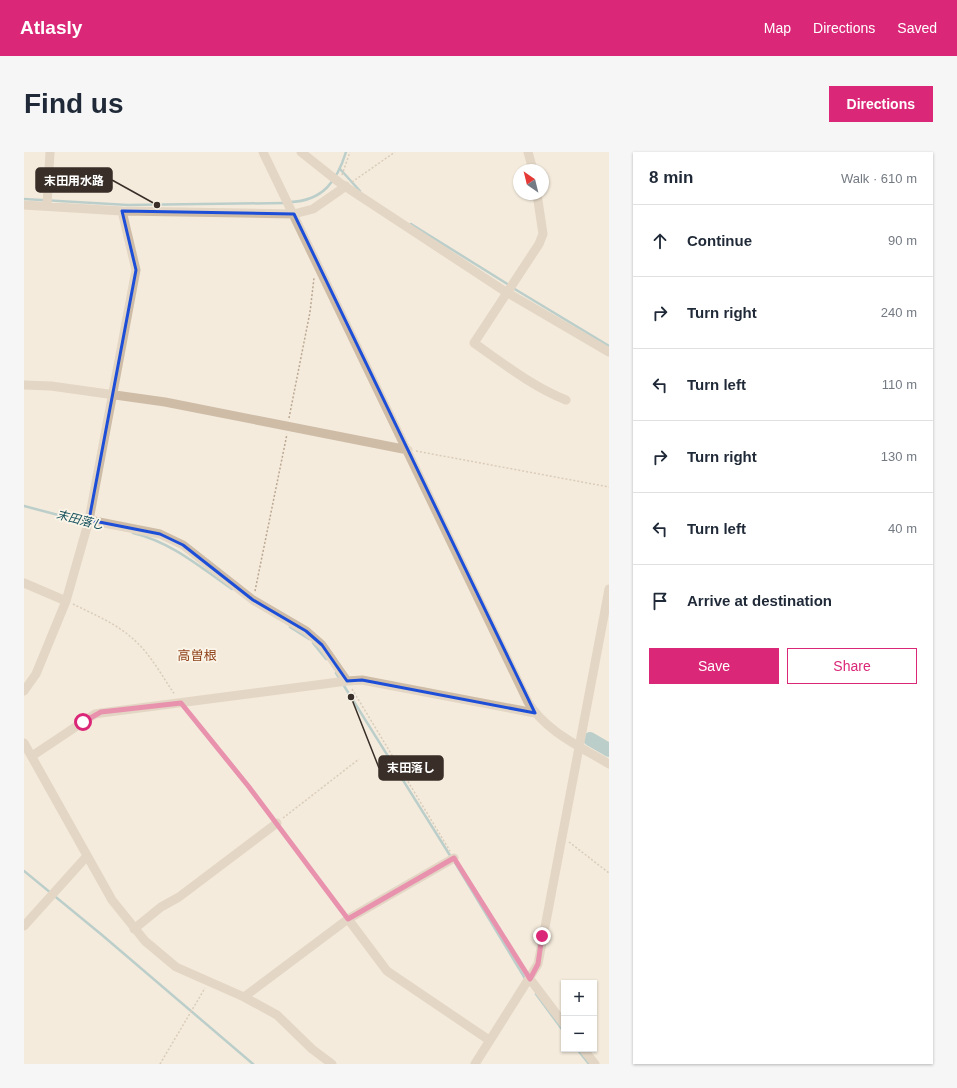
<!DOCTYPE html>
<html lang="en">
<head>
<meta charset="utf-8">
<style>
	:root { --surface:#fff; --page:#f6f6f7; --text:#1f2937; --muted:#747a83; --line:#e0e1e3; --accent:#db2777 }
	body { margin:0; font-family:Arial,"Noto Sans JP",sans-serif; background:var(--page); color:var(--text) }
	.controls { position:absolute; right:12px; bottom:12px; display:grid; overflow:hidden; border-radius:0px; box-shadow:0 1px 3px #0004 }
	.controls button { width:36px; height:36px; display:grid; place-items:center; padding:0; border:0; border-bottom:1px solid var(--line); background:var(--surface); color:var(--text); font:20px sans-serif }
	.compass { position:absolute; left:489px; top:12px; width:36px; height:36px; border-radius:50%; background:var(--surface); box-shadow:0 1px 3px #0004; rotate:325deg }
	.stop { position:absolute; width:12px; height:12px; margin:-9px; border:3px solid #db2777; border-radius:50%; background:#fff }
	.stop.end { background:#db2777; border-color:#fff; box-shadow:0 1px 4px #0008 }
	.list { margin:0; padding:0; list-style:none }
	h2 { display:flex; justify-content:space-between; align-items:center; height:52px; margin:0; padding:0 16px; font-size:17px }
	h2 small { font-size:13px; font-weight:400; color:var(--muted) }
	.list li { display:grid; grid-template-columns:26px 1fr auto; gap:12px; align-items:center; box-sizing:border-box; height:72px; padding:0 16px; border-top:1px solid var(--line) }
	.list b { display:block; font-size:15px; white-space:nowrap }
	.list em { font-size:13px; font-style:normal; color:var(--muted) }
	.actions { display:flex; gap:8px; padding:12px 16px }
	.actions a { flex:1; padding:9px 0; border:1px solid var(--accent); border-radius:0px; text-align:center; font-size:14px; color:var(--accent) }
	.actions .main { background:var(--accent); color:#fff }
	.icon { flex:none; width:22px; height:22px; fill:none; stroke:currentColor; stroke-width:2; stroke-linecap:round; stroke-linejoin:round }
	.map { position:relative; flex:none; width:585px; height:912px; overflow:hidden; border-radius:0px }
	header { display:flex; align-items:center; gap:24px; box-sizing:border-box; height:56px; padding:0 20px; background:var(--accent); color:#fff }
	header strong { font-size:19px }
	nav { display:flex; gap:22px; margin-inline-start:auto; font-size:14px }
	.intro { display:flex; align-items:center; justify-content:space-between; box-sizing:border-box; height:96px; padding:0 24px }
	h1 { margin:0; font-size:28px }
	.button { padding:10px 18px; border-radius:0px; background:var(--accent); color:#fff; font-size:14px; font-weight:700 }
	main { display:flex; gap:24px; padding:0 24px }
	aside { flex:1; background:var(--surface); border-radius:0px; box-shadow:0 1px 3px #0004 }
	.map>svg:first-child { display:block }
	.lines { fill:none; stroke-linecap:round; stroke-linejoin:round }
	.stream { stroke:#78acb4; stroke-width:2.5 }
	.river { stroke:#78acb4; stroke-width:14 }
	.path { stroke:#baa791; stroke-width:1.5; stroke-dasharray:2 2; stroke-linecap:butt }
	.minor { stroke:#cebca7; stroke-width:9 }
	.route { stroke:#db2777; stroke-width:5 }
	.marked { fill:none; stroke:#1d4ed8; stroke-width:3; stroke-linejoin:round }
	.labels { text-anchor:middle; stroke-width:3.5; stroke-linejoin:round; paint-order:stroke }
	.water-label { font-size:12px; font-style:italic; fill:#19545f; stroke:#fbf5e9 }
	.quarter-label { font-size:13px; fill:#904219; stroke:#fbf5e9 }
	.leader { fill:none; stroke:#3a2f28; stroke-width:1.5 }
	.callout-dot { fill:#3a2f28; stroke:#fbf5e9; stroke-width:1.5 }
	.callout { fill:#3a2f28; stroke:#3a2f28; stroke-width:1.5 }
	.callout-label { font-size:12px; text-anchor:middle; font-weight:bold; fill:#fff }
</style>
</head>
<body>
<header>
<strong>Atlasly</strong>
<nav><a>Map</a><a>Directions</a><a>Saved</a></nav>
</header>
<div class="intro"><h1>Find us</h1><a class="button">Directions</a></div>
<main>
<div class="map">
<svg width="585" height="912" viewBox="0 0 585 912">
	<rect width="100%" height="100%" fill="#f4ebdc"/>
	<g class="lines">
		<path class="stream" d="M316,17L336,39
			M0,47L104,53L261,51
			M266,50C299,49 313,29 322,0
			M387,72L485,133
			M489,136L585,194
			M0,354L61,370
			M109,381C147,390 176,415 208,437
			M266,475L285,487
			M289,491L302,507
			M312,521L427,705
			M430,709L502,828
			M0,719L78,783L229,912
			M512,842L540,880
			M553,897L565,912"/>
		<path class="river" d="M566,587L585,598"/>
		<path class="path" d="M318,23L326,0
			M328,30L371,0
			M265,266L286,160L290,126
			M392,299L585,335
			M231,439L263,282
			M49,452C69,462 91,471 108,486C126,501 138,524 151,543
			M328,537L426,699
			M163,559L248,665
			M259,666L335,607
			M258,678L320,762
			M545,690L585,721
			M434,712L501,819
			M136,912L181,836"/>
		<path class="minor" d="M239,0L504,550C521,579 557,595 585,612
			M277,0L316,31L482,140L585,200
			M504,0L509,18
			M513,42L519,82L515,92L450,191C480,212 509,235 542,248
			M0,53L98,59L270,62L289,57L322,34
			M23,54L26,0
			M0,233L27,234L141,250L384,298
			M65,368L136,382L159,393L229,448L282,479L298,493L323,529
			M0,431L42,449
			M0,539L12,522L42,449L65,368L112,118L98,59
			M0,591L88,748L121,789L152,815L220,845L253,863L288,897L308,912
			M8,604L71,562L77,561L323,529L338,528L511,561
			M324,767L363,819L465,888
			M0,774L63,704
			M110,777L137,755L155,745L253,671
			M506,827L540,872
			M220,845L324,767L430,706
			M559,897L571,912
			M451,912L514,812L585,437"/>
	</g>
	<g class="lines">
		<path class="route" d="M59,570L77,560L157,551L225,635L324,767L430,706L506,827L514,812L518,784"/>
	</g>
	<path d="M0 0H585V912H0ZM98,59L270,62L511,561L338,528L323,529L298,493L282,479L229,448L159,393L136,382L65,368L112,118Z" fill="#f4ebdc" fill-opacity=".55" fill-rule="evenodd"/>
	<path class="marked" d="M98,59L270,62L511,561L338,528L323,529L298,493L282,479L229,448L159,393L136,382L65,368L112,118Z"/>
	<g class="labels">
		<g class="water-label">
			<text transform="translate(56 368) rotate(14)" y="4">末田落し</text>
		</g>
		<g class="quarter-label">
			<text x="173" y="508">高曽根</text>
		</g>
	</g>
	<path class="leader" d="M133 53L88 28M327 545L355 616"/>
	<g class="callout-dot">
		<circle cx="133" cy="53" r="4"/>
		<circle cx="327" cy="545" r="4"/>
	</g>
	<g class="callout">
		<rect x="12" y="16" width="76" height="24" rx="4"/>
		<rect x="355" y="604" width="64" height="24" rx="4"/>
	</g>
	<g class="callout-label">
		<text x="50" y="33">末田用水路</text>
		<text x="387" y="620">末田落し</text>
	</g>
</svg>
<div class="controls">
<button>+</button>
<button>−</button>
</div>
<svg class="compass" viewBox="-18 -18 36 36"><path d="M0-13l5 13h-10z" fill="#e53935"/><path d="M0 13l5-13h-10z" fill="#747a83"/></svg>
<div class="stop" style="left:59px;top:570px"></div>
<div class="stop end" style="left:518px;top:784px"></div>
</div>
<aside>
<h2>8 min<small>Walk · 610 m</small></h2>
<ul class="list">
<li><svg class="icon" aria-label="ahead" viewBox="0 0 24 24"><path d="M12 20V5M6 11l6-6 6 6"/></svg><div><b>Continue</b></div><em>90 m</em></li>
<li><svg class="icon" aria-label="right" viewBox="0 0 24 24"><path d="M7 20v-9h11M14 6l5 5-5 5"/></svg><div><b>Turn right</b></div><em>240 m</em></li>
<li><svg class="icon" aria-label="left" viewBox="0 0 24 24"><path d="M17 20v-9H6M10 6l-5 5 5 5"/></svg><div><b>Turn left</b></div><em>110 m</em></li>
<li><svg class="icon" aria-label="right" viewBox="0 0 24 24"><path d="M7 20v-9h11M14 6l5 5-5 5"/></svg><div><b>Turn right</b></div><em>130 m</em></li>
<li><svg class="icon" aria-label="left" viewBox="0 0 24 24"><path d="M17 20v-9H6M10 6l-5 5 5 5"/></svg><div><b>Turn left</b></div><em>40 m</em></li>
<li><svg class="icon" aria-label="arrive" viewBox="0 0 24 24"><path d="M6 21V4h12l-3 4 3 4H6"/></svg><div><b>Arrive at destination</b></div></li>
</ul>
<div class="actions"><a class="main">Save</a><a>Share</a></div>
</aside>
</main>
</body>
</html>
